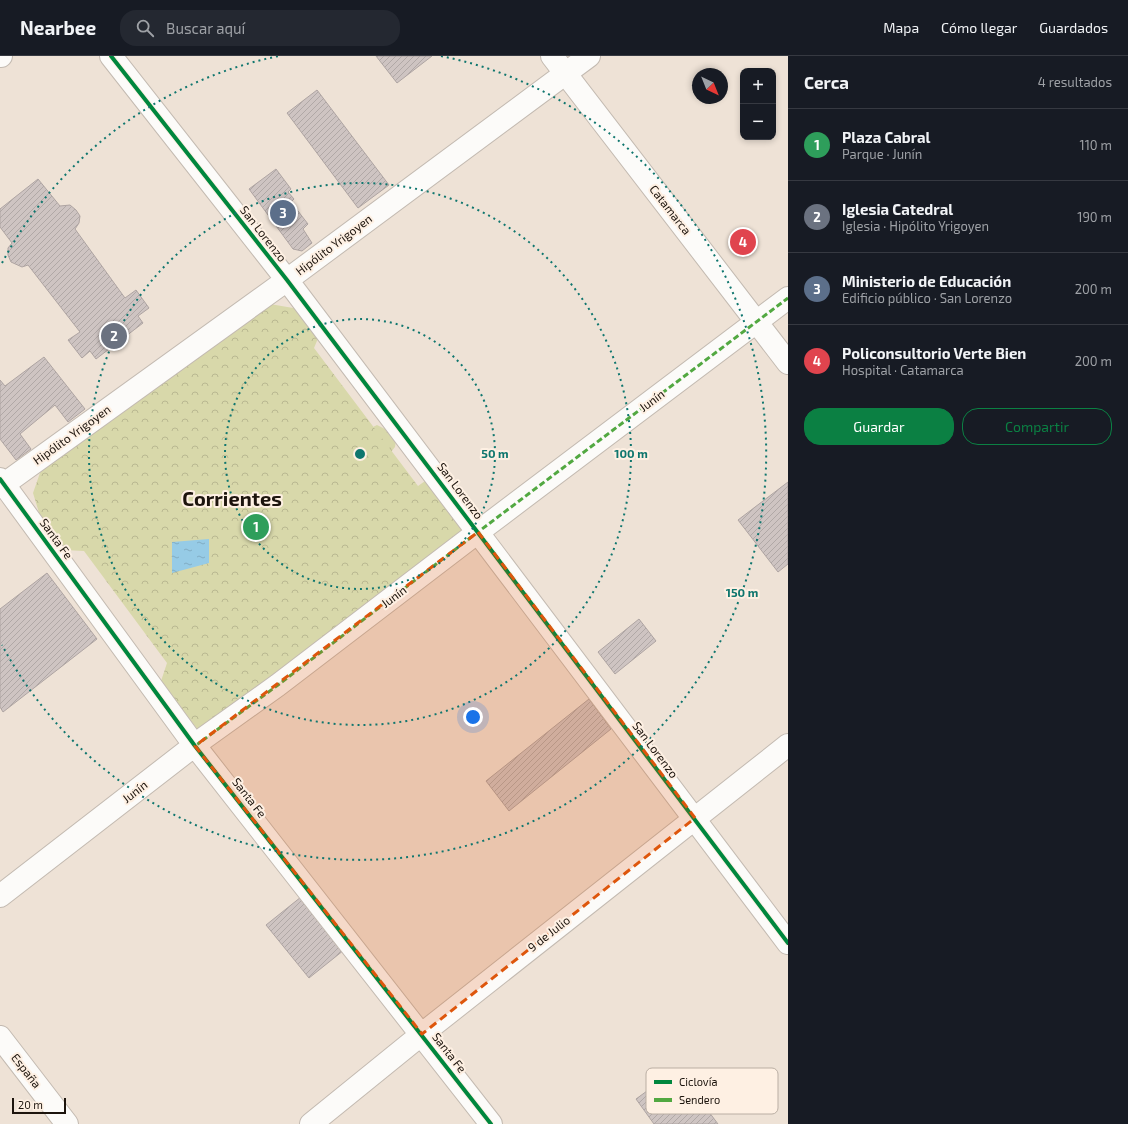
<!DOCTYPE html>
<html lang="es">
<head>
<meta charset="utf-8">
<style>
	:root { --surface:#171b24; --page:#242831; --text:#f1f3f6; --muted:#9ea1a6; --line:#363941; --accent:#0b8043 }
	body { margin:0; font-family:"Exo 2",sans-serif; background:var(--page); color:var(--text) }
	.controls { position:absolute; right:12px; top:12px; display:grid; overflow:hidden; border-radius:8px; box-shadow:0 2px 6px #0003 }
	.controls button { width:36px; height:36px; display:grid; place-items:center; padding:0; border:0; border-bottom:1px solid var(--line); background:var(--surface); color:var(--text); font:20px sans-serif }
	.compass { position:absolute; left:692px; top:12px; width:36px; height:36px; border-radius:50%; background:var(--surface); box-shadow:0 2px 6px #0003; rotate:137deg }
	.scale { position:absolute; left:12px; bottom:10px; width:54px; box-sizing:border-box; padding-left:4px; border:2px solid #1c140d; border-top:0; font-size:11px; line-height:14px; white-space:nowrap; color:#1c140d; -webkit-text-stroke:3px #fef0e3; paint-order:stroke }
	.you { position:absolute; left:473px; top:661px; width:14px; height:14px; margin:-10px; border:3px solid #fff; border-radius:50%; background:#1a73e8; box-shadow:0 0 0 6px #1a73e833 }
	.badge { display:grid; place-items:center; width:26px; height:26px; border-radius:50%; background:var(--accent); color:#fff; font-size:13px; font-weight:700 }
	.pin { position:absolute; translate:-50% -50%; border:2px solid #fff; box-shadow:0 1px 4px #0006 }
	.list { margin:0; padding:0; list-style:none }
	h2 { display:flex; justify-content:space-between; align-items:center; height:52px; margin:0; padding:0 16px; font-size:17px }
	h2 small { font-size:13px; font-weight:400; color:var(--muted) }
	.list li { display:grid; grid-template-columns:26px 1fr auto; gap:12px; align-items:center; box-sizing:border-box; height:72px; padding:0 16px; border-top:1px solid var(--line) }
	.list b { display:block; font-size:15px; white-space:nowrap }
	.list p { margin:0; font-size:13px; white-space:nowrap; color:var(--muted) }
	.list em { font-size:13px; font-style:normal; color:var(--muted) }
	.actions { display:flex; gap:8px; padding:12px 16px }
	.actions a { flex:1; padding:9px 0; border:1px solid var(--accent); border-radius:16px; text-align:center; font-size:14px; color:var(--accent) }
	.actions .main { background:var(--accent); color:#fff }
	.icon { flex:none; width:22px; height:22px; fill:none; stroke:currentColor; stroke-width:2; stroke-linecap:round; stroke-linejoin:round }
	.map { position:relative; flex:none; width:788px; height:1068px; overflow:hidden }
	header { display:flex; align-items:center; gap:24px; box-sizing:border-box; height:56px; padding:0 20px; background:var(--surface); border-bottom:1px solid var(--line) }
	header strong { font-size:19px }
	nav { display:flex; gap:22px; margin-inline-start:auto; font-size:14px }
	.search { width:280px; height:36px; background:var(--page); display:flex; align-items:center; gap:10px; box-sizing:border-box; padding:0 14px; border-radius:16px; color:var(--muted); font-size:15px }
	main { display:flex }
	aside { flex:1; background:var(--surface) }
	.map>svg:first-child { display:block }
	.forest { fill:url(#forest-firs) }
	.park { fill:url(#park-crowns) }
	.water { fill:url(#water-ripples) }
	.building { fill:url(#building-hatch); stroke:#aea4a2 }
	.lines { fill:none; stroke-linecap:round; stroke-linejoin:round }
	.minor-casing { stroke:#c3bab1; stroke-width:24 }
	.minor { stroke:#fcfbf9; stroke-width:22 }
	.quiet { stroke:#52a841; stroke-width:3; stroke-dasharray:6 3; stroke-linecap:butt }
	.cycleway-casing { stroke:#fef0e3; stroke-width:6 }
	.cycleway { stroke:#00873e; stroke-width:4 }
	.marked { fill:#de560c; fill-opacity:0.2; stroke:#de560c; stroke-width:3; stroke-dasharray:8 5; stroke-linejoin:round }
	.ring { fill:none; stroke:#0f766e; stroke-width:2; stroke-dasharray:2 4 }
	.labels { text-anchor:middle; stroke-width:4; stroke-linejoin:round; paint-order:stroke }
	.street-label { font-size:12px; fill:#1c140d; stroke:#fef0e3 }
	.town-label { font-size:20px; font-weight:bold; fill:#1c140d; stroke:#fef0e3 }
	.key { fill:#fef0e3; stroke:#baaea3; stroke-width:1 }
	.key-label { font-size:11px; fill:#1c140d }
	.centre { fill:#0f766e; stroke:#fef0e3; stroke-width:2 }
	.ring-label { font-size:12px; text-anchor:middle; font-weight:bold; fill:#0f766e; stroke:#fef0e3; stroke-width:4; stroke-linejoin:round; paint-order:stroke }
</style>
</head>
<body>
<header>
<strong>Nearbee</strong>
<div class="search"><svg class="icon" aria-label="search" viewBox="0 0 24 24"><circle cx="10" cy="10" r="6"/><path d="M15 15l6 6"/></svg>Buscar aquí</div>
<nav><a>Mapa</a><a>Cómo llegar</a><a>Guardados</a></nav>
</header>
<main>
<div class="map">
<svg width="788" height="1068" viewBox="0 0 788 1068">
	<defs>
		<pattern id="forest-firs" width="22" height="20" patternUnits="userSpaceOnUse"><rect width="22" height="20" fill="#d8d8aa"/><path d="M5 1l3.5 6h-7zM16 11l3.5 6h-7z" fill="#b9b891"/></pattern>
		<pattern id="park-crowns" width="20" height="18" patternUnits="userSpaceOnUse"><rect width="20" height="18" fill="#d8d8aa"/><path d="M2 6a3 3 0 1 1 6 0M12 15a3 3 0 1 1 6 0" fill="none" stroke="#b9b891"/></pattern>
		<pattern id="water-ripples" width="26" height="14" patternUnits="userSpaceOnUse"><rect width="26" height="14" fill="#96cbe6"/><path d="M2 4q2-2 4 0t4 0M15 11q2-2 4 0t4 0" fill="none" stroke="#81adc4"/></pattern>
		<pattern id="building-hatch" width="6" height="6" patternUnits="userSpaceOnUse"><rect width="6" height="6" fill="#cec4c2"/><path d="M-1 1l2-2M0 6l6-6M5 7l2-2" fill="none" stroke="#b0a8a6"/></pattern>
	</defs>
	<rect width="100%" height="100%" fill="#eee2d6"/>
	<path class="forest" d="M377,369L385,373L396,384L395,391L391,396L371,372Z"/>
	<path class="park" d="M264,247L299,253L319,280L314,292L418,430L428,423L471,481L204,682L161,625L167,607L84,495L64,494L40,460L33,437L41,414Z"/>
	<path class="water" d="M209,483V507L172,517V486Z"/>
	<path class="building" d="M376,0H432L397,27Z
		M317,34L389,129L358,152L287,57Z
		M276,113L291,133L288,136L294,143L291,146L308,168L303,173L312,187L302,195L293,193L249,133Z
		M38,123L60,150L70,149L76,154L80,160L79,167L75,173L125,242L136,234L149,252L138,260L143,267L96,303L90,295L82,302L68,284L80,276L28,209L22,211L11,206L8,199V192L12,187L0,171V153Z
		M44,301L85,353L68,366L55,349L20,378L31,393L16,404L0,383V324L5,330Z
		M788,426V508L778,516L738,464Z
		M47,517L97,583L3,656L0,651V553Z
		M639,563L656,585L615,618L598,596Z
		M589,643L611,673L509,755L486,725Z
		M301,841L344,894L309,922L266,869Z
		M676,1012L718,1068H654L636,1043L647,1035L648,1026L657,1018L669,1019Z"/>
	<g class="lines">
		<defs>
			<path id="minor" d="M0,0H1
				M111,0L287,224L788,887
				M552,0L788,307
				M0,423L195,690L491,1068
				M0,431L287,224L589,0
				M0,840L204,682L278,629L478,476L788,242
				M0,981L67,1068
				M311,1068L422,978L788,689"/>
		</defs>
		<use href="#minor" class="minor-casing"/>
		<use href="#minor" class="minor"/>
		<path class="quiet" d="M195,690L278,629L478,476L788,242"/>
		<defs>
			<path id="cycleway" d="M111,0L287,224L788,887
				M0,423L195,690L491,1068"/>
		</defs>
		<use href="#cycleway" class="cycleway-casing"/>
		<use href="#cycleway" class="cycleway"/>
	</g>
	<path class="marked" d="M478,476L695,762L422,978L195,690Z"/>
	<g class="ring">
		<circle cx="360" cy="398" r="135"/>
		<circle cx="360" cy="398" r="271"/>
		<path d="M2 207A406 406 0 0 1 279 0M441 0A406 406 0 1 1 2 589"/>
	</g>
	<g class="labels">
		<g class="street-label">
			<text transform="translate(670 154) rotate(52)" y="4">Catamarca</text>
			<text transform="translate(263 178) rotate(52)" y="4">San Lorenzo</text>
			<text transform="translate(334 189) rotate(-37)" y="4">Hipólito Yrigoyen</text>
			<text transform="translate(652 345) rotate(-37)" y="4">Junín</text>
			<text transform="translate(72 379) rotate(-36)" y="4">Hipólito Yrigoyen</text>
			<text transform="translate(460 435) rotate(53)" y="4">San Lorenzo</text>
			<text transform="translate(56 483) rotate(54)" y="4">Santa Fe</text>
			<text transform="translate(394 541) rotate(-37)" y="4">Junín</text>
			<text transform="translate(655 694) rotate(53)" y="4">San Lorenzo</text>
			<text transform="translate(135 736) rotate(-38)" y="4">Junín</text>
			<text transform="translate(249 742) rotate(52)" y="4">Santa Fe</text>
			<text transform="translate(549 878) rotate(-38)" y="4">9 de Julio</text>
			<text transform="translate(449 997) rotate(52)" y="4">Santa Fe</text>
			<text transform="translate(26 1015) rotate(52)" y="4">España</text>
		</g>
		<g class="town-label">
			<text x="232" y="450">Corrientes</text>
		</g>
	</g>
	<rect x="646" y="1012" width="132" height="46" rx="6" class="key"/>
	<rect x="654" y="1024" width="18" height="4" fill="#00873e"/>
	<rect x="654" y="1042" width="18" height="4" fill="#52a841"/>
	<g class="key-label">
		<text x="679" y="1030">Ciclovía</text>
		<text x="679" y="1048">Sendero</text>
	</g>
	<circle cx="360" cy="398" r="6" class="centre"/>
	<g class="ring-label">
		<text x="495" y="402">50 m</text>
		<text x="631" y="402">100 m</text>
		<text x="742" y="541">150 m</text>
	</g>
</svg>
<div class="controls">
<button>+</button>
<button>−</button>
</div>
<svg class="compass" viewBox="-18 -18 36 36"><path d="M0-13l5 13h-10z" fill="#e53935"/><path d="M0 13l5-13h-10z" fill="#9ea1a6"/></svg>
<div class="scale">20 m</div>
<div class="you"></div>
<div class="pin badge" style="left:256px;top:471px;background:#2e9e5b">1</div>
<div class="pin badge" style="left:114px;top:280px;background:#6b7280">2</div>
<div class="pin badge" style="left:283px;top:157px;background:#5c6f8a">3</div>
<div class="pin badge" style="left:743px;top:186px;background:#e0444e">4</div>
</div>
<aside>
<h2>Cerca<small>4 resultados</small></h2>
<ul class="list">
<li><span class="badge" style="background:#2e9e5b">1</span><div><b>Plaza Cabral</b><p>Parque · Junín</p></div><em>110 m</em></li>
<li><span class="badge" style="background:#6b7280">2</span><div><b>Iglesia Catedral</b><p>Iglesia · Hipólito Yrigoyen</p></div><em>190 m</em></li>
<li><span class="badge" style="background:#5c6f8a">3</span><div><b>Ministerio de Educación</b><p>Edificio público · San Lorenzo</p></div><em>200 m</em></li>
<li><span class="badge" style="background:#e0444e">4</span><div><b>Policonsultorio Verte Bien</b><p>Hospital · Catamarca</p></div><em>200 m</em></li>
</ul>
<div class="actions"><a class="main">Guardar</a><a>Compartir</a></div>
</aside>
</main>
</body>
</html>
